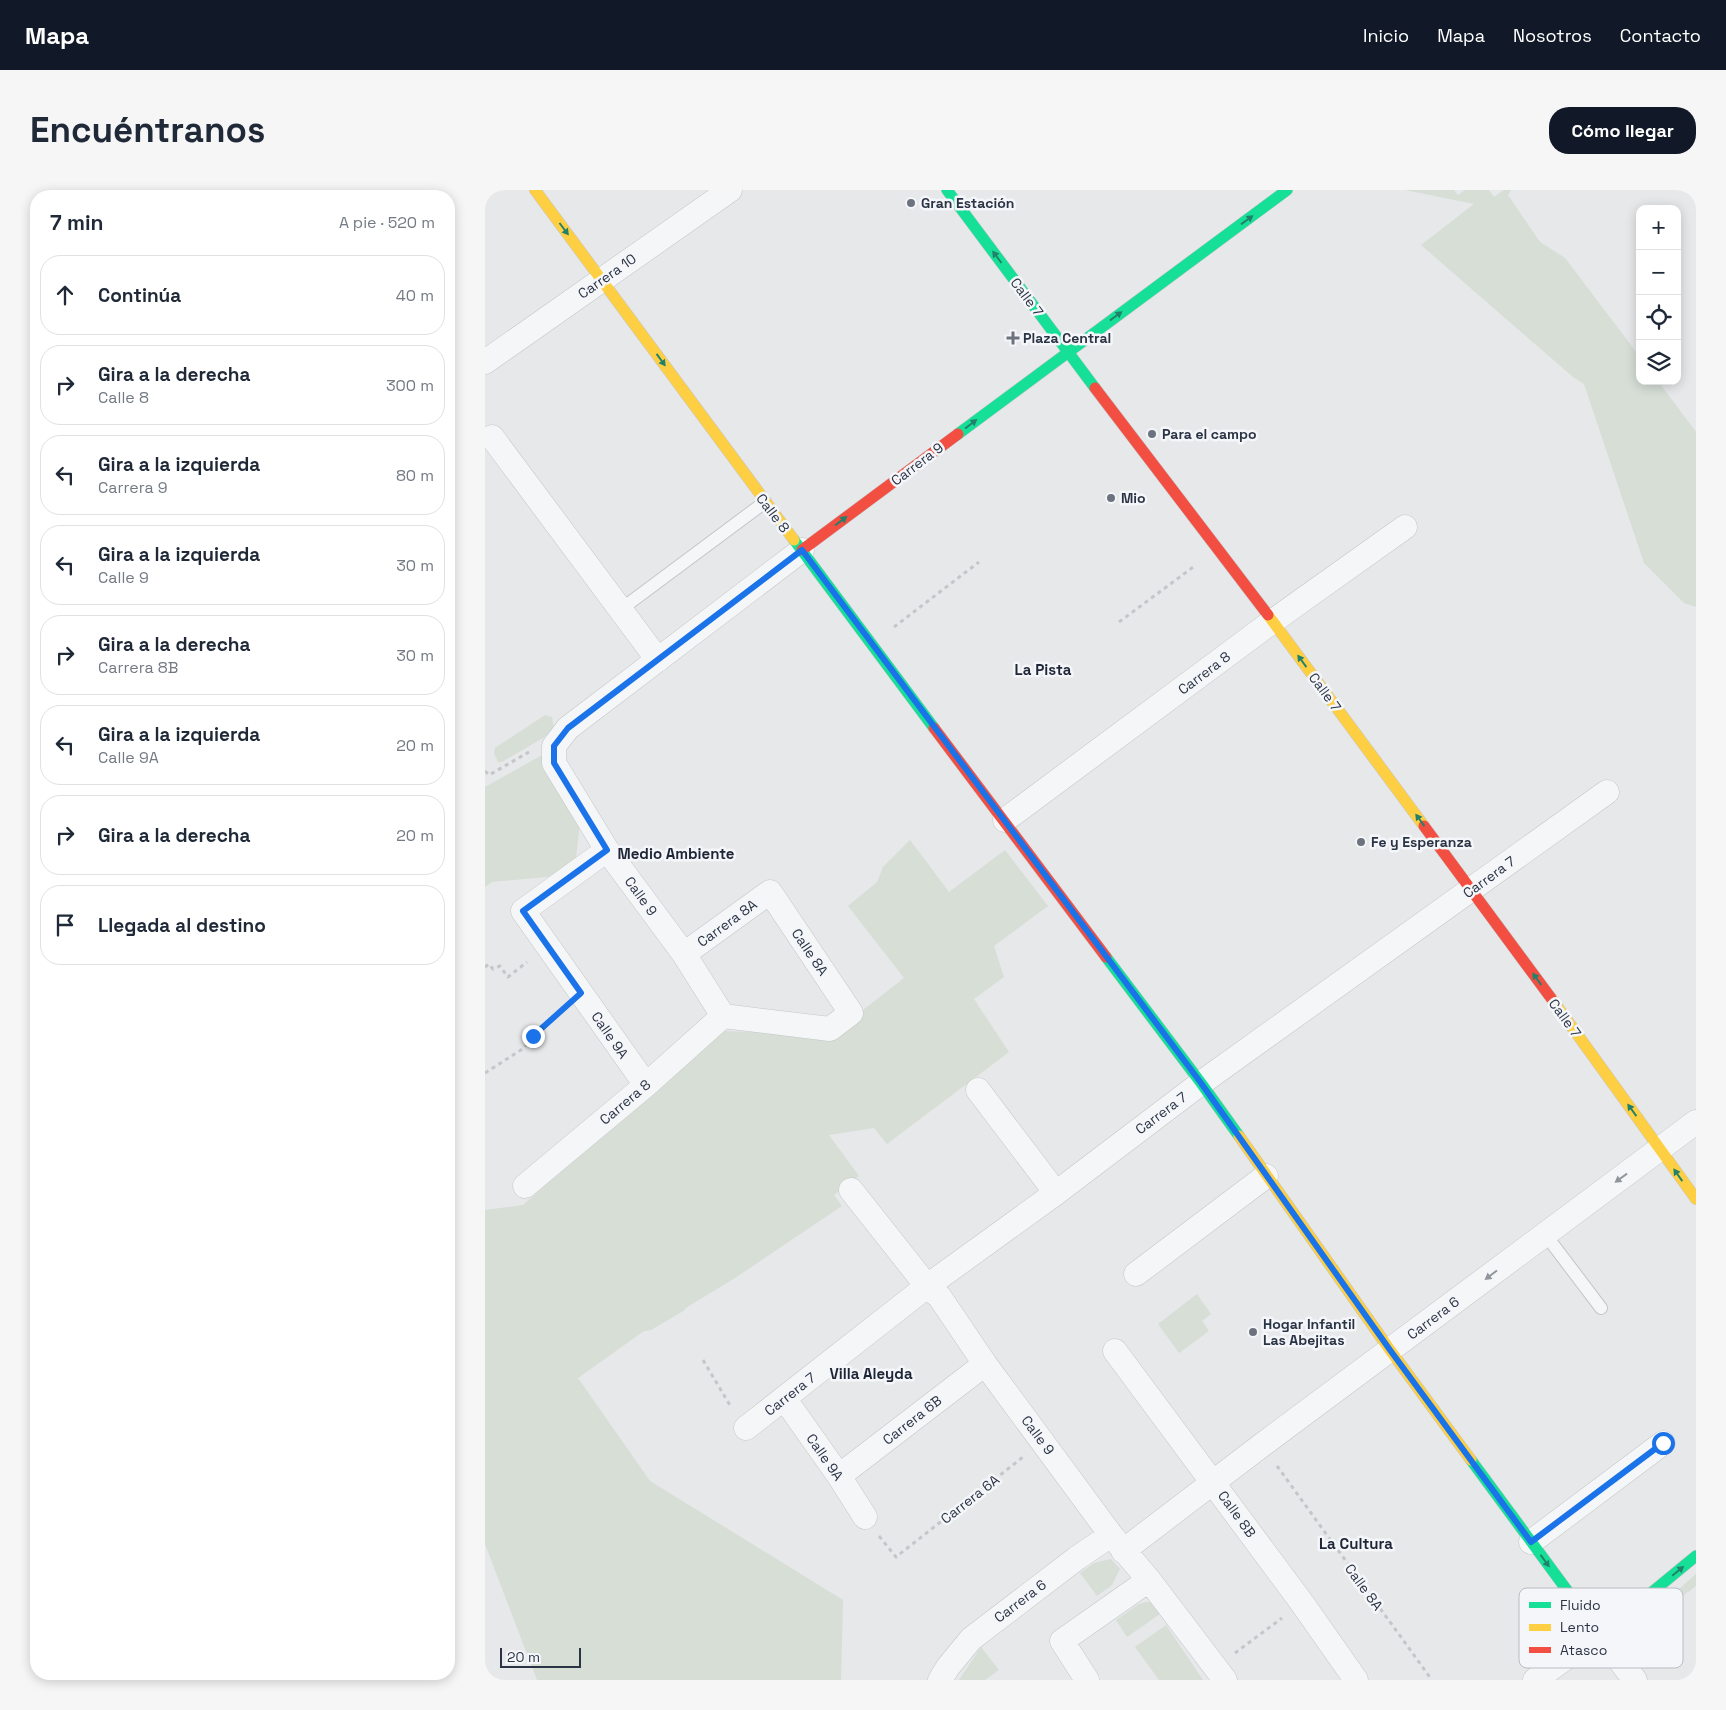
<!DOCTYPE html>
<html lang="es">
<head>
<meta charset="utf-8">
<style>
	:root { --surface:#fff; --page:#f6f6f7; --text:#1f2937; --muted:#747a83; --line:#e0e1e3; --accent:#111827 }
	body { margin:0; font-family:"Space Grotesk",sans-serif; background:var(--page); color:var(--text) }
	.controls { position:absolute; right:15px; top:15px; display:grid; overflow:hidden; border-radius:10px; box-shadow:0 2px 12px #0003 }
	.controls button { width:45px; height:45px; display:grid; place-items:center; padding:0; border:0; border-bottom:1px solid var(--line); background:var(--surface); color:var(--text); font:25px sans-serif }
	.scale { position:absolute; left:15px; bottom:12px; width:81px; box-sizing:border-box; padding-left:5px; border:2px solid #2b3445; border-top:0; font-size:14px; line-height:18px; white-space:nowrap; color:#2b3445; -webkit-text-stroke:4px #f4f6f9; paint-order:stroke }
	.stop { position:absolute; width:15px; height:15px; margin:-11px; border:4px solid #1a73e8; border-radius:50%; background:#fff }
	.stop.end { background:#1a73e8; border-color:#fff; box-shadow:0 1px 5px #0008 }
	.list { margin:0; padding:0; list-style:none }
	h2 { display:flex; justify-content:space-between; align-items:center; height:65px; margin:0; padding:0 20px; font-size:21px }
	h2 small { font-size:16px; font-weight:400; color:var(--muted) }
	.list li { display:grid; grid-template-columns:32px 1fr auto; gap:15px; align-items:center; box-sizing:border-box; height:80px; margin:0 10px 10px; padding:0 10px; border:1px solid var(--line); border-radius:20px }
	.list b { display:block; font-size:19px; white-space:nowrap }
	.list p { margin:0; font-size:16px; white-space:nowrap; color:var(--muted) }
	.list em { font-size:16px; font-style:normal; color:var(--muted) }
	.icon { flex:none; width:28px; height:28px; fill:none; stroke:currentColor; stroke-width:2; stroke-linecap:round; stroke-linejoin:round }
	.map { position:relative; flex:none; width:1211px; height:1490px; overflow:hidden; border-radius:20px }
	header { display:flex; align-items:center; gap:30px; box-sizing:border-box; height:70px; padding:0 25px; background:var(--accent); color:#fff }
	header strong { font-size:24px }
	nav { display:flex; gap:28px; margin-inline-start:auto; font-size:18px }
	.intro { display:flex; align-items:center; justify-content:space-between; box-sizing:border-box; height:120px; padding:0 30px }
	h1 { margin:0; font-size:35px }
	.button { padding:12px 22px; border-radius:20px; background:var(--accent); color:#fff; font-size:18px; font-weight:700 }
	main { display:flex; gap:30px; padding:0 30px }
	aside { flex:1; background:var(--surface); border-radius:20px; box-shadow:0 2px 12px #0003 }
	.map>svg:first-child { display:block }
	.green { fill:#d6ded6 }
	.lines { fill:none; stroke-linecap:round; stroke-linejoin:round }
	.lane-casing { stroke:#c4c6c8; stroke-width:14 }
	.street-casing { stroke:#c4c6c8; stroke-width:25 }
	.fast-casing { stroke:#c4c6c8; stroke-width:12 }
	.slow-casing { stroke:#c4c6c8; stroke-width:12 }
	.jam-casing { stroke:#c4c6c8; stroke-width:12 }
	.path { stroke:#c5c6ca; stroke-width:3; stroke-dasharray:4 4; stroke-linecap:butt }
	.lane { stroke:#f5f6f7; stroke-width:12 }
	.street { stroke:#f5f6f7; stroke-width:24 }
	.fast { stroke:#16e098; stroke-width:11 }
	.slow { stroke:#ffcf43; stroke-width:11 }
	.jam { stroke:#f24e42; stroke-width:11 }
	.oneway { fill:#22816a }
	.oneway2 { fill:#90959e }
	.route { stroke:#1a73e8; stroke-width:6 }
	.poi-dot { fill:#6c737f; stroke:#f4f6f9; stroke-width:2 }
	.labels { text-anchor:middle; stroke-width:5; stroke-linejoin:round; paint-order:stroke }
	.poi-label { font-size:14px; font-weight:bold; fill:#2b3445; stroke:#f4f6f9; text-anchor:start }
	.street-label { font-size:14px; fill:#2b3445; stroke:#f4f6f9 }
	.neighbourhood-label { font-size:15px; font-weight:bold; fill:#1d2536; stroke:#f4f6f9 }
	.key { fill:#f4f6f9; stroke:#b8bcc3; stroke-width:1 }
	.key-label { font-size:14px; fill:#2b3445 }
</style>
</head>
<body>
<header>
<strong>Mapa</strong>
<nav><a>Inicio</a><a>Mapa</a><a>Nosotros</a><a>Contacto</a></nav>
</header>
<div class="intro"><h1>Encuéntranos</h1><a class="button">Cómo llegar</a></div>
<main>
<aside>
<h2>7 min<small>A pie · 520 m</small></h2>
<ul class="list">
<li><svg class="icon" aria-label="ahead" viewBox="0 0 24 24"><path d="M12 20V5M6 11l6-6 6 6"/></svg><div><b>Continúa</b></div><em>40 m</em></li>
<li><svg class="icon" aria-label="right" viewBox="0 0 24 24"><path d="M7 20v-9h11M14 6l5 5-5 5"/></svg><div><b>Gira a la derecha</b><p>Calle 8</p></div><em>300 m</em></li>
<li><svg class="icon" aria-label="left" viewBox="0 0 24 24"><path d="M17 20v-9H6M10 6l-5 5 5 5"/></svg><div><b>Gira a la izquierda</b><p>Carrera 9</p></div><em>80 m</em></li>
<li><svg class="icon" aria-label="left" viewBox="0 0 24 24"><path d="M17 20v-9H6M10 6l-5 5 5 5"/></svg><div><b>Gira a la izquierda</b><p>Calle 9</p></div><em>30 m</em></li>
<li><svg class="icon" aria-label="right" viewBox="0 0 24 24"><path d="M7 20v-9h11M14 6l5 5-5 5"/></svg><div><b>Gira a la derecha</b><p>Carrera 8B</p></div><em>30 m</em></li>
<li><svg class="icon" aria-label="left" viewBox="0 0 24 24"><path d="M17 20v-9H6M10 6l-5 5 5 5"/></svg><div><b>Gira a la izquierda</b><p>Calle 9A</p></div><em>20 m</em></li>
<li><svg class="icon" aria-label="right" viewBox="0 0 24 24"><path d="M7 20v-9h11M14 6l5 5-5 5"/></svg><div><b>Gira a la derecha</b></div><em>20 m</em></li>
<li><svg class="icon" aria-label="arrive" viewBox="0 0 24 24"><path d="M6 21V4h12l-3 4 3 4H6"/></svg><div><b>Llegada al destino</b></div></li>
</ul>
</aside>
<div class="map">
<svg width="1211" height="1490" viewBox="0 0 1211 1490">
	<rect width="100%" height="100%" fill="#e6e8ea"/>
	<path class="green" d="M920,0H969L973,5L980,0H1004L1009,7L1019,0H1026L1023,5L1055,52L1080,68L1155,167V191H1173L1211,242V417L1199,413L1159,373L1099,194L1088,187L936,55L989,14Z
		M60,525L67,527L69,539L58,548L17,572H13L9,563L10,558Z
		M59,564L95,633L90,677L72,686L7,692L0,697V597Z
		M425,650L464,702L520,660L563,716L509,756L519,787L489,809L524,862L402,954L389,938L344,945L374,986L349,1005L357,1016L250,1088L199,1119L200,1120L166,1140L159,1141L93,1188L165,1291L358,1410L356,1490H52L0,1354V1020L38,1015L167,901L239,841L346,845L419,788L363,716L392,692L398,677Z
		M712,1104L726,1124L717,1131L724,1141L694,1163L673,1134Z
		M626,1369L635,1379L627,1395L612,1406L595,1383L609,1373Z
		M1211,1384V1396L1146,1444L1145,1442Z
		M661,1412H666L675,1424L642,1447L631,1430L654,1414Z
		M681,1435L718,1490H674L650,1457Z
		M496,1457L514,1480L500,1490H474Z"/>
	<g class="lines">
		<defs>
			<path id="lane" d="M135,420L280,312
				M1060,1044L1116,1118"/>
			<path id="street" d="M0,172L245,0
				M7,247L173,470
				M520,630L788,431L920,337
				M122,660L38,721L161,895
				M199,764L285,702L366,823L345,839L238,826
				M238,826L199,764L122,660L69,573V556L83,538L317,360
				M493,900L571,1003
				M40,996L161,895L238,826
				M366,1000L434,1086L441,1097L454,1106L500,1174L626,1345L664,1390L740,1490
				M651,1084L781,986
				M630,1161L817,1413L871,1490
				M299,1208L354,1286L380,1327
				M261,1238L441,1097L571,1003L716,893L1122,602
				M354,1286L500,1174
				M1046,1352L1178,1253
				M638,1361L777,1255L1211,932
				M455,1490L463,1477L486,1449L592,1368L626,1345
				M602,1490L577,1451L664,1390
				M1050,1490L1100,1454L1115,1445L1150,1490"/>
			<path id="fast" d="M462,0L610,198
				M473,244L802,0
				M309,350L449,538
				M621,767L716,893L754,946
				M986,1270L1115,1445L1211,1366"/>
			<path id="slow" d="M50,0L309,350
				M783,425L939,636
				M1066,808L1211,1009
				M754,946L905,1160L986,1270"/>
			<path id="jam" d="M610,198L783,425
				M317,360L473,244
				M449,538L621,767
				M939,636L1066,808"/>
		</defs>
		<use href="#lane" class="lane-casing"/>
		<use href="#street" class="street-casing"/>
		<use href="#fast" class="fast-casing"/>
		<use href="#slow" class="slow-casing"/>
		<use href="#jam" class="jam-casing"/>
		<path class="path" d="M634,432L711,375
			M409,437L494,372
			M0,581L4,585L44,562
			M0,777L4,774L8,779L15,776L23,787L42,772
			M0,883L39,858L48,845L77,820
			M218,1170L246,1217
			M792,1276L947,1490
			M394,1346L411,1367L538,1267
			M750,1463L797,1428"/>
		<use href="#lane" class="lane"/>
		<use href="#street" class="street"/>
		<use href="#fast" class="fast"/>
		<use href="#slow" class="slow"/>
		<use href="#jam" class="jam"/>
	</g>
	<defs><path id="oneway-solid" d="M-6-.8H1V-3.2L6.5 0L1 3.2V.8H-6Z" transform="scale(1.25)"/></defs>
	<g class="oneway">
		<use href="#oneway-solid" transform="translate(762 30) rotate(-36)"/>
		<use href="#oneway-solid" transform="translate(79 39) rotate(53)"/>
		<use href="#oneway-solid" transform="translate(512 67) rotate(-127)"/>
		<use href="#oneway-solid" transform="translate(631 126) rotate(-36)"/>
		<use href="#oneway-solid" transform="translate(176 170) rotate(54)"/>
		<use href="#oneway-solid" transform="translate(486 234) rotate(-37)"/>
		<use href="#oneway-solid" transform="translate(356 331) rotate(-37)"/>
		<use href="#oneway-solid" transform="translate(817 471) rotate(-126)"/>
		<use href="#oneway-solid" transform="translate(935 630) rotate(-126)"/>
		<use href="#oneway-solid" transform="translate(1052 789) rotate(-126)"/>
		<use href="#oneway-solid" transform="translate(1147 920) rotate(-126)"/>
		<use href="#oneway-solid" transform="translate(1193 985) rotate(-125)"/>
		<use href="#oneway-solid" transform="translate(1060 1371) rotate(54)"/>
		<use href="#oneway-solid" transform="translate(1193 1381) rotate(-39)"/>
	</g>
	<g class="oneway2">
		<use href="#oneway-solid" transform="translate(1136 988) rotate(144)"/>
		<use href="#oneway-solid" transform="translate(1006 1085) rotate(143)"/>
	</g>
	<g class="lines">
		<path class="route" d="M48,846L96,803L38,721L122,660L69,573V556L83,538L317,360L716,893L905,1160L1046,1352L1178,1253"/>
	</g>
	<g class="poi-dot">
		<circle cx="426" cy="13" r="5"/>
		<path d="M525.5 140.5h5v5h5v5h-5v5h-5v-5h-5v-5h5z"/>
		<circle cx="667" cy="244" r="5"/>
		<circle cx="626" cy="308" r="5"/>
		<circle cx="876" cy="652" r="5"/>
		<circle cx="768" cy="1142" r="5"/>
	</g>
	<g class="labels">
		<g class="poi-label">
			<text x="436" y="18">Gran Estación</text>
			<text x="538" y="153">Plaza Central</text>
			<text x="677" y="249">Para el campo</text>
			<text x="636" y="313">Mio</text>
			<text x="886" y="657">Fe y Esperanza</text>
			<text x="778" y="1139">Hogar Infantil<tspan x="778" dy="16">Las Abejitas</tspan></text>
		</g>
		<g class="street-label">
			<text transform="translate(122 86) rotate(-35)" y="5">Carrera 10</text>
			<text transform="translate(542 107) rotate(53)" y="5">Calle 7</text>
			<text transform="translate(432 274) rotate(-37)" y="5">Carrera 9</text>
			<text transform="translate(288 323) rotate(53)" y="5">Calle 8</text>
			<text transform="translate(719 483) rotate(-37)" y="5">Carrera 8</text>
			<text transform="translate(840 502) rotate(54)" y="5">Calle 7</text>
			<text transform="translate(1004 687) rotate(-36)" y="5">Carrera 7</text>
			<text transform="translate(156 706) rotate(54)" y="5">Calle 9</text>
			<text transform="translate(242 733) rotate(-36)" y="5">Carrera 8A</text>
			<text transform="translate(325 762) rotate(56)" y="5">Calle 8A</text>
			<text transform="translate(1080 828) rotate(54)" y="5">Calle 7</text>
			<text transform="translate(125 845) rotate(55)" y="5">Calle 9A</text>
			<text transform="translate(140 912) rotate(-40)" y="5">Carrera 8</text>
			<text transform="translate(676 923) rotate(-37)" y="5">Carrera 7</text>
			<text transform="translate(948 1128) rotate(-37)" y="5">Carrera 6</text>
			<text transform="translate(305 1204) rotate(-38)" y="5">Carrera 7</text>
			<text transform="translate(427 1230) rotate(-38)" y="5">Carrera 6B</text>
			<text transform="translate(553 1245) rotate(53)" y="5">Calle 9</text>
			<text transform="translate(340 1267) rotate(55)" y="5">Calle 9A</text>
			<text transform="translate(485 1309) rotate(-38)" y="5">Carrera 6A</text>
			<text transform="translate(752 1324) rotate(54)" y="5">Calle 8B</text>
			<text transform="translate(879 1397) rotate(54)" y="5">Calle 8A</text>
			<text transform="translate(535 1411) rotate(-37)" y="5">Carrera 6</text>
		</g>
		<g class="neighbourhood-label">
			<text x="558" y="485">La Pista</text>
			<text x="191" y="669">Medio Ambiente</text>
			<text x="386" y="1189">Villa Aleyda</text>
			<text x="871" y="1359">La Cultura</text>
		</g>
	</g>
	<rect x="1034" y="1398" width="164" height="80" rx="8" class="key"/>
	<rect x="1044" y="1412" width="22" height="6" fill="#16e098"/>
	<rect x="1044" y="1434" width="22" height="7" fill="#ffcf43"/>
	<rect x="1044" y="1457" width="22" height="6" fill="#f24e42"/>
	<g class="key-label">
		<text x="1075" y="1420">Fluido</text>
		<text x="1075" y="1442">Lento</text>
		<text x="1075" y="1465">Atasco</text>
	</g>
</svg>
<div class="controls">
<button>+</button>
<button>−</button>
<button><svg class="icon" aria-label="locate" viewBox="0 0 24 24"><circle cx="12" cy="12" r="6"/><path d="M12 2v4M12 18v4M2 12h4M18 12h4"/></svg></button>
<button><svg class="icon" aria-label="layers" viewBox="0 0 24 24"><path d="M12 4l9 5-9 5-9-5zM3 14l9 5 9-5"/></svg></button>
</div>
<div class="scale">20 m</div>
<div class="stop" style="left:1178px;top:1253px"></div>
<div class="stop end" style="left:48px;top:846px"></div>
</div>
</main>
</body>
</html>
